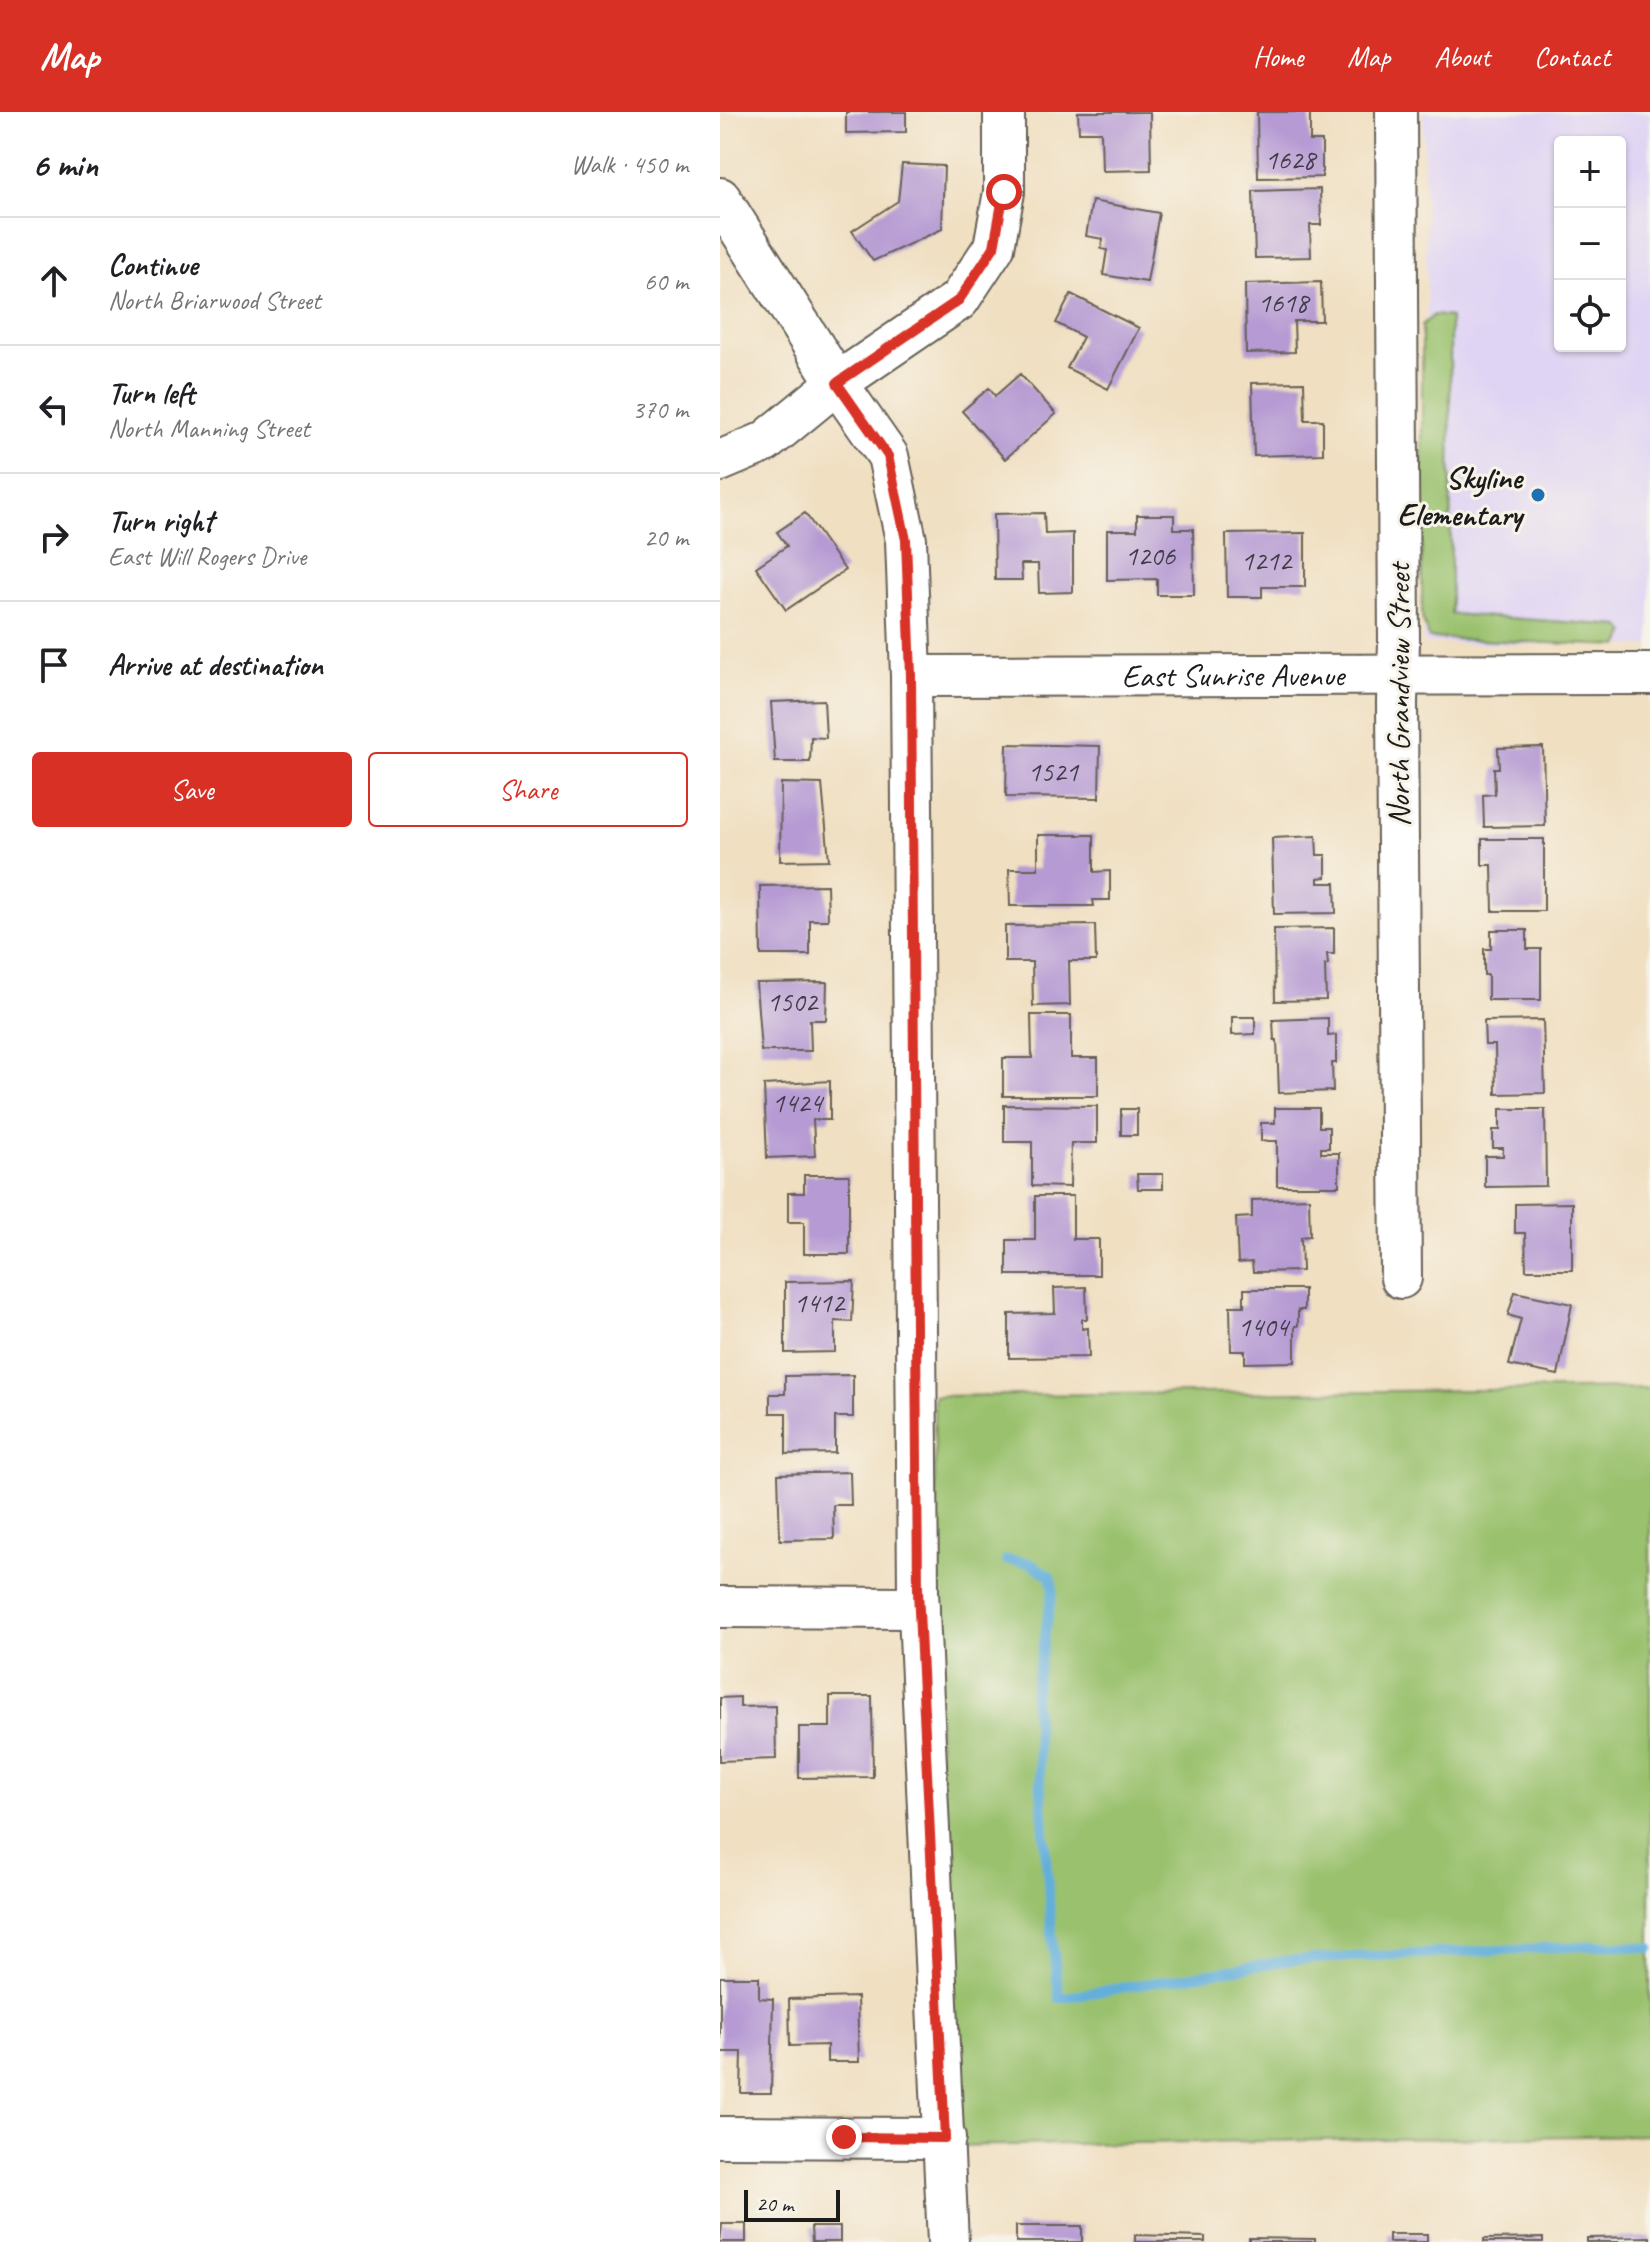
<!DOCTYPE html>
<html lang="en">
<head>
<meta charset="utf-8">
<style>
	:root { --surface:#fff; --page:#f6f6f6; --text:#202124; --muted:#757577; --line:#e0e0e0; --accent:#d93025 }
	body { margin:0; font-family:Caveat,sans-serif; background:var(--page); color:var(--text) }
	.controls { position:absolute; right:24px; top:24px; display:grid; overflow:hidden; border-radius:8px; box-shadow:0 2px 6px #0004 }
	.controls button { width:72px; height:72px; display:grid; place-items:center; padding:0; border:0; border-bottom:2px solid var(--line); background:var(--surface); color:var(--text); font:40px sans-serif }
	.scale { position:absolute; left:24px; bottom:20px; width:96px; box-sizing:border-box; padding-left:8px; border:4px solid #1c1c1c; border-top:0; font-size:22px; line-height:28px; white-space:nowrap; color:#1c1c1c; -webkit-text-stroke:6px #f7f3e8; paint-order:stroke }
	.stop { position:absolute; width:24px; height:24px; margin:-18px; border:6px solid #d93025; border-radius:50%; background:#fff }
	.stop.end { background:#d93025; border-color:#fff; box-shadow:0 2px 8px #0008 }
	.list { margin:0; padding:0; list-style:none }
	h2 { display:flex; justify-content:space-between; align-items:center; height:104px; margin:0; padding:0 32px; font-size:34px }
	h2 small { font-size:26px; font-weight:400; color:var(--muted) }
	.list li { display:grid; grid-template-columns:52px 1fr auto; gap:24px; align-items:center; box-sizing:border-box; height:128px; padding:0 32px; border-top:2px solid var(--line) }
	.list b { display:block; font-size:30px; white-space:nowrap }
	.list p { margin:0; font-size:26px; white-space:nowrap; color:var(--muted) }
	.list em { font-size:26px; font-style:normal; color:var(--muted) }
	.actions { display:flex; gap:16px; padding:24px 32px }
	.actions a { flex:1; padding:18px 0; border:2px solid var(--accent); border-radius:8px; text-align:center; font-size:28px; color:var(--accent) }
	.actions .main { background:var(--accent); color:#fff }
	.icon { flex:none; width:44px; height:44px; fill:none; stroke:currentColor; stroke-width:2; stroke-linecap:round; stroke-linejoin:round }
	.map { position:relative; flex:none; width:930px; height:2130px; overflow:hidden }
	header { display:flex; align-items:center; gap:48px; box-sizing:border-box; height:112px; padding:0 40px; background:var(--accent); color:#fff }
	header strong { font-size:38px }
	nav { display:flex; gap:44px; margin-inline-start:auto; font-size:28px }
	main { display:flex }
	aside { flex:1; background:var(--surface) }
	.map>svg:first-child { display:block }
	.built { fill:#e0d4f4; fill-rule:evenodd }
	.green { fill:#9ac16d; stroke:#5b6e44; stroke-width:2 }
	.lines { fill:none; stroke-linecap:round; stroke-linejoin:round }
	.stream { stroke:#62afdb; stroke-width:10 }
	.building { fill:#b59ad3 }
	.minor-casing { stroke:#666056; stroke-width:44 }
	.minor { stroke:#fff; stroke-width:40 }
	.route { stroke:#d93025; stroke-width:10 }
	.poi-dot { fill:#1f6fb2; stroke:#f7f3e8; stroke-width:3 }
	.labels { text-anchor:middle; stroke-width:6; stroke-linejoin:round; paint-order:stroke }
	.number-label { font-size:28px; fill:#423c4a }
	.poi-label { font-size:32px; font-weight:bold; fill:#1c1c1c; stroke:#f7f3e8; text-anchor:end }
	.street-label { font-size:32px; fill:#1c1c1c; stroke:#f7f3e8 }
</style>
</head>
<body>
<header>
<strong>Map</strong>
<nav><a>Home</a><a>Map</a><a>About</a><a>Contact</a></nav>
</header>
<main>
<aside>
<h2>6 min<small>Walk · 450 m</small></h2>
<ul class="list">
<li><svg class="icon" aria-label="ahead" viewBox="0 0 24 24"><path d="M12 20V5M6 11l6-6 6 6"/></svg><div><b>Continue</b><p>North Briarwood Street</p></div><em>60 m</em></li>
<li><svg class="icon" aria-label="left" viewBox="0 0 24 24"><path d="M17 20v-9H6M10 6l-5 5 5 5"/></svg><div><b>Turn left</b><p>North Manning Street</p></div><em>370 m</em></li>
<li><svg class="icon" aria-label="right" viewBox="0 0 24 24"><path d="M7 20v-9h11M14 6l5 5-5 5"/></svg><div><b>Turn right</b><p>East Will Rogers Drive</p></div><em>20 m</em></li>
<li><svg class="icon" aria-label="arrive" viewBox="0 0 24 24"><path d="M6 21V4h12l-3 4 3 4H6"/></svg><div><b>Arrive at destination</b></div></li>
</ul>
<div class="actions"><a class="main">Save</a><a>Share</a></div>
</aside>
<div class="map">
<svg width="930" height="2130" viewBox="0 0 930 2130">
	<rect width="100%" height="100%" fill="#f7f3e8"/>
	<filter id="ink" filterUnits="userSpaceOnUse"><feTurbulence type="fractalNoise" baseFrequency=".0125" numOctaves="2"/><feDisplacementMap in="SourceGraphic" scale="16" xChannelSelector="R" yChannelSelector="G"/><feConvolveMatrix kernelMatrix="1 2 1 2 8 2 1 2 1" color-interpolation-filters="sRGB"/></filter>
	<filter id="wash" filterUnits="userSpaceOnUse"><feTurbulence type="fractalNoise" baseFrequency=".006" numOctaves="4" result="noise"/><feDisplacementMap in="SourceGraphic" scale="32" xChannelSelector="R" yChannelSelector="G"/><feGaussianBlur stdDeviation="1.8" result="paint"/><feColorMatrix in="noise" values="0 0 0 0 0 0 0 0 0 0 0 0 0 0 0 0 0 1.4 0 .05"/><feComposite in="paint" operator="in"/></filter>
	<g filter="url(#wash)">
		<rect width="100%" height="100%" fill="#f0dfc1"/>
		<path class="built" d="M703,0H930V534L704,531L707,178ZM840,30H900V234H840Z"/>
		<path class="green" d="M714,203L730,205L731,502L901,514L906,521L899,534L709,526L702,506V213Z
			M930,1276V2023L225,2034L214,1284Z"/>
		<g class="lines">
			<path class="stream" d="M286,1448L310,1451L330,1464L333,1476L314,1584L332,1825L339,1886L571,1848L886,1833L930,1836"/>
		</g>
		<g id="blocks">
			<path class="building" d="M126,0H186V20L126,21Z
				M358,0H430L431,58L382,59L381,20H359Z
				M537,0H590V29H602V65L538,66Z
				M182,52L224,54L222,117L153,149L132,119L178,89Z
				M600,77L601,113H590L591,145L535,146L533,79Z
				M372,89L439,101L427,170L383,163L387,138L381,137L383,127L366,124Z
				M601,170L602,209H574L575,240L526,241L525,172Z
				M351,182L419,216L388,277L347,256L363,225L336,211Z
				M300,262L336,302L285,347L242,299L269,276L275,284Z
				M584,270L585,308H603V342L534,344L532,271Z
				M85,401L125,458L66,498L36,455L67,434L57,420Z
				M324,401L325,422L353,421V480L319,481L318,452H301L302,468H275L274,402Z
				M417,403H454V417H473L474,483H437V467L387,468V418H417Z
				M585,421V475H542V485H507L506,422Z
				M104,588L106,626L91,625L90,650H55L51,590Z
				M287,632L380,634L379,686L286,685Z
				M823,635L825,714L764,715L763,683L775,682L774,656H779L778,636Z
				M61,671L102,672L109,748L60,749Z
				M318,723H374V760L390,759V788H373L374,794H290L289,757H318Z
				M596,724L597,743H606V765L598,766V771H615L616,801L554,802L552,726Z
				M762,727H824V799H773L772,753H762Z
				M107,773L108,808H90V843H41L40,774Z
				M375,813L376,849H349L350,893L313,894L312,850H285V814Z
				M614,816V842H607L608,853H605L606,888L555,889L554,817Z
				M771,818H807V837H821V888H768V863H764V837H771Z
				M107,870L106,908H90L91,939H41L36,871Z
				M311,903H351V946H378V984H283V946H312Z
				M512,905H535V922L512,923Z
				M608,906V924L616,923V951H612L613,979L559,981L557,928H554L553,908Z
				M823,908L825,981L776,982L775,933H765L764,909Z
				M110,969V1008H93L95,1044L47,1046L44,973Z
				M284,993L377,994V1031H351L350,1075L312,1074V1030H284Z
				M555,996H599V1015H609V1036H601V1041H619V1074H557V1029H541V1011H555Z
				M401,997H417V1023H401Z
				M780,997H825L826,1074L765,1075V1044H783V1036H773V1018H780Z
				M417,1062H443V1077H418Z
				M84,1063H129V1142H84V1110H68V1081H84Z
				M315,1084H353V1127H379V1163H287V1128H315Z
				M589,1086L590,1124L581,1125L582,1159L533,1160L532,1150L518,1151L516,1106L532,1105V1088Z
				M852,1091V1158H806L805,1121H795V1092Z
				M134,1169L132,1210L115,1209V1240L65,1241V1170Z
				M366,1175L367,1207H362V1217L368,1216L369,1245L289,1246V1202L335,1201L334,1176Z
				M524,1177H584V1198H578V1214H575V1250L525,1251V1239H511L510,1194H524Z
				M795,1180L852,1192L838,1263L789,1253L801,1207L788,1203Z
				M133,1263V1305H115V1341L66,1342V1301H50V1282H65V1264Z
				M130,1360L131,1393H113L114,1427L60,1428L58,1362Z
				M110,1584H152L153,1665L79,1666V1615H110Z
				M20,1585V1595L55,1594L56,1647L0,1649V1586Z
				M0,1865H39V1886L53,1887L51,1981H21L22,1940H0Z
				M137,1885L139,1950H107V1933L70,1934L69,1887Z
				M2,2112H26V2130H0Z
				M296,2114H362V2130H296Z
				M91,2115H120V2130H92Z
				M669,2122H707V2130H669Z
				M415,2123L485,2125V2130H415Z
				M930,2125V2130H867V2126Z
				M529,2126L595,2127V2130H529Z
				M823,2126V2130H764V2127Z"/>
		</g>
	</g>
	<g filter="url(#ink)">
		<use href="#blocks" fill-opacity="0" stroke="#666056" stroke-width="2"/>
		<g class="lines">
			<defs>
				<g id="minor">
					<path d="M676,0L679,531L677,590L681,1166"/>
					<path d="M0,86L117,271L168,344L186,428L191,564L198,1479L228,2130"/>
					<path d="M0,349L45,330L117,271L239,188L274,135L284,80V0"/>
					<path id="s1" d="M191,564L930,562"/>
					<path d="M0,1495L199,1496"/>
					<path d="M0,2025L225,2026"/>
				</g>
			</defs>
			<use href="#minor" class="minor-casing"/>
			<use href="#minor" class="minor"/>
		</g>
	</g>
	<g class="lines" filter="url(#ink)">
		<path class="route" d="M124,2025L225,2026L198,1479L191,564L186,428L168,344L117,271L239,188L274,135L284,80"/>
	</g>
	<circle class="poi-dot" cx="818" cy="383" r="8"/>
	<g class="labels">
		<g class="number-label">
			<text x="570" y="57">1628</text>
			<text x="563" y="200">1618</text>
			<text x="430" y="453">1206</text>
			<text x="546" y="458">1212</text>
			<text x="333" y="669">1521</text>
			<text x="72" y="899">1502</text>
			<text x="77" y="1000">1424</text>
			<text x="99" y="1200">1412</text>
			<text x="543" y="1224">1404</text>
		</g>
		<g class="poi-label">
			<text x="802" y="376">Skyline<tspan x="802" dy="37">Elementary</tspan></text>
		</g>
		<g class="street-label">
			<text dy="11" stroke="none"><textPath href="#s1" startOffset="322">East Sunrise Avenue</textPath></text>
			<text transform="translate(678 583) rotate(-90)" y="11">North Grandview Street</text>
		</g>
	</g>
</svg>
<div class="controls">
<button>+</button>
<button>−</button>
<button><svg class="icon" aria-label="locate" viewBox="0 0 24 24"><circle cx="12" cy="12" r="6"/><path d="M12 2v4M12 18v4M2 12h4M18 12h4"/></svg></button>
</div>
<div class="scale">20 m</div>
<div class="stop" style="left:284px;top:80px"></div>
<div class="stop end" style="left:124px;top:2025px"></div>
</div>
</main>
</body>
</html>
